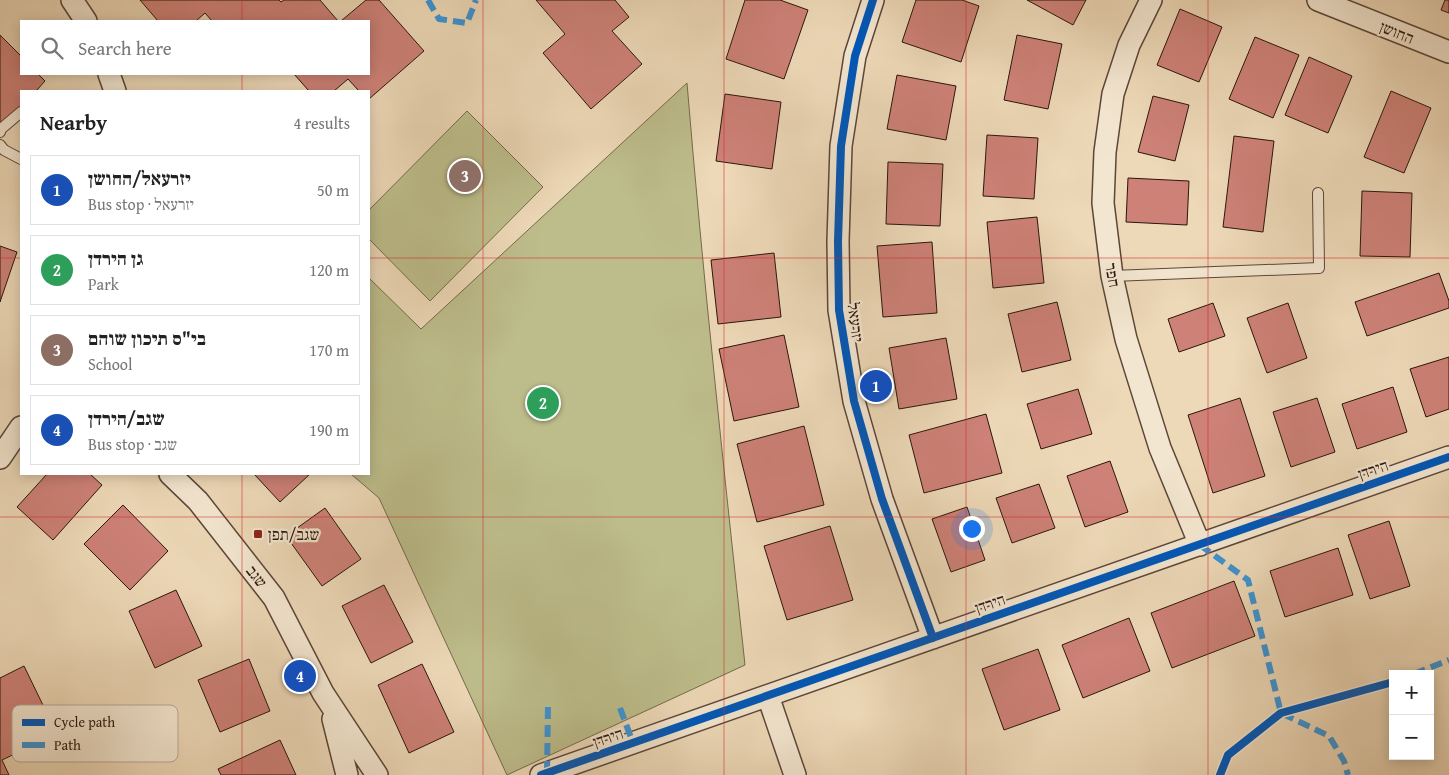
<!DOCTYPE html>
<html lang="en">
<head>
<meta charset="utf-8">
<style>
	:root { --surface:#fff; --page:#f2f2f2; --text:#222; --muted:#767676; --line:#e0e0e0; --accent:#d93025 }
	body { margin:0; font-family:"Gentium Book Plus","Frank Ruhl Libre",serif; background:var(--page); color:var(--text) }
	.controls { position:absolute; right:15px; bottom:15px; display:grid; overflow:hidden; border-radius:0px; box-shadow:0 2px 12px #0003 }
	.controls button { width:45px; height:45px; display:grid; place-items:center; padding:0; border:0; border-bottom:1px solid var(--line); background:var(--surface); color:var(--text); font:25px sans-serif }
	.you { position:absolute; left:971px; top:528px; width:18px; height:18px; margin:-12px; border:4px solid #fff; border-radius:50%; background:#1a73e8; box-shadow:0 0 0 8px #1a73e833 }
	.badge { display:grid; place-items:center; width:32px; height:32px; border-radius:50%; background:var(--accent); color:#fff; font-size:16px; font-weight:700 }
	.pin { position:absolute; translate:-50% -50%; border:2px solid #fff; box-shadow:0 1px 5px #0006 }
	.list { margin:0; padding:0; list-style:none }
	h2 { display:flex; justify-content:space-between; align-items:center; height:65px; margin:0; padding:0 20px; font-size:21px }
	h2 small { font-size:16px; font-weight:400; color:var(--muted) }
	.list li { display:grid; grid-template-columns:32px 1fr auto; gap:15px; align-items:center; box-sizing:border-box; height:70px; margin:0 10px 10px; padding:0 10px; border:1px solid var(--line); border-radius:0px }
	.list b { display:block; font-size:19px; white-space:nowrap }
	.list p { margin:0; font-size:16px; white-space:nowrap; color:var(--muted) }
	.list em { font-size:16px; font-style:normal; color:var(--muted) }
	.icon { flex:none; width:28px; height:28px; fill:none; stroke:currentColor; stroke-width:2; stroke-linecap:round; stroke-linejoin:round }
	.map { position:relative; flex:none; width:1449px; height:775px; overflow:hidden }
	.search { position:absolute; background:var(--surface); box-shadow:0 2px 12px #0003; left:20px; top:20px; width:350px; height:55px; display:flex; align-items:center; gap:12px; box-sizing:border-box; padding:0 18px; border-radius:0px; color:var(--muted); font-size:19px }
	.panel { position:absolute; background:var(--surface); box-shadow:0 2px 12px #0003; left:20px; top:90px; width:350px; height:385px; border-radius:0px }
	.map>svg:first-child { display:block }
	.green { fill:#bdbd8b; stroke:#746a4c }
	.building { fill:#cd8177; stroke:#2b160d }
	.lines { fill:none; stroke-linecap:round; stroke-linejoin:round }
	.service-casing { stroke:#5c4638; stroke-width:12 }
	.minor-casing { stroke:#5c4638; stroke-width:24 }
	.service { stroke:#f3e6d0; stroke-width:10 }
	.minor { stroke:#f3e6d0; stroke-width:21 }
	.quiet { stroke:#3c93d2; stroke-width:6; stroke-dasharray:12 6; stroke-linecap:butt }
	.cycleway-casing { stroke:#f3e6d0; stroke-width:11 }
	.cycleway { stroke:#0057b8; stroke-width:8 }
	.grid { fill:none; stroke:#d62828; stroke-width:1; stroke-opacity:0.55 }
	.poi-dot { fill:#8f2418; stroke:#f3e6d0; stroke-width:2 }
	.labels { text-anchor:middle; stroke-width:4.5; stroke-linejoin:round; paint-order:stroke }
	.street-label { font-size:16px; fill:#2b160d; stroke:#f3e6d0 }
	.poi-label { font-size:16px; fill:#2b160d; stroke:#f3e6d0; text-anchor:start }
	.key { fill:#f3e6d0; stroke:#b7a896; stroke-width:1 }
	.key-label { font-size:14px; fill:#2b160d }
</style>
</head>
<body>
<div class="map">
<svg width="1449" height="775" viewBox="0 0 1449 775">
	<rect width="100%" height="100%" fill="#edd8b7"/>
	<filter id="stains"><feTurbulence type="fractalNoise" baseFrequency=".004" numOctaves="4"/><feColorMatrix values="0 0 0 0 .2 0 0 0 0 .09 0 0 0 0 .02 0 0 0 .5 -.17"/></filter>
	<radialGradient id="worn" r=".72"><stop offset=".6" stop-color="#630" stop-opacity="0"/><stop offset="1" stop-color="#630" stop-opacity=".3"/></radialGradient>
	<path class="green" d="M687,83C703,277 724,471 745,665L507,775L379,498L351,474H369V278L421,329Z
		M467,111L543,187L430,301L369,239V210Z"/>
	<path class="building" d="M140,0H279L281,2L284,0H320L338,21H212L205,13L196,21H158Z
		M366,0H379L424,51L369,99V91H359L348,79L334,91H309L294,74H369V21H341Z
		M536,0H615L629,17L612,31L642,64L591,109L543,53L565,34Z
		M745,0H780L808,10L784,79L726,59Z
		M916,0H962L979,6L961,62L902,42Z
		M1027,0H1086L1073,25Z
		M1445,0H1449V13L1441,10Z
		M1180,9L1222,27L1199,82L1157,65Z
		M0,35L21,56V74H38L45,81L36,91H21V107L0,130Z
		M1017,35L1062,44L1048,109L1004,100Z
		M1255,37L1299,55L1273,118L1229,99Z
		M1309,57L1352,76L1328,133L1285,115Z
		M897,75L956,86L946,140L887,129Z
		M1391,91L1431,108L1404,173L1364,157Z
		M725,94L781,102L772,169L716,161Z
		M1153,96L1189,105L1175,161L1138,152Z
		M987,135L1038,138L1034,199L983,196Z
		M1234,136L1274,141L1263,232L1223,227Z
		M888,162L943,164L940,226L886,224Z
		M1128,178L1189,181L1187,225L1126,222Z
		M1362,191L1412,193L1410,257L1360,256Z
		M1037,217L1044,283L993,288L987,222Z
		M932,242L937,313L883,317L877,246Z
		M0,246L17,252L0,302Z
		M774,253L781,317L718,324L711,260Z
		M1439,273L1449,301V308L1367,336L1355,302Z
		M1057,302L1071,360L1022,372L1008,314Z
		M1213,303L1225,336L1179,352L1168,319Z
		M1288,303L1307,358L1267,373L1247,318Z
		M784,335L799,407L734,421L719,349Z
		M946,338L957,399L899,409L889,348Z
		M1449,357V409L1426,417L1410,369Z
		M1393,387L1407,432L1357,449L1342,404Z
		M1078,389L1092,434L1041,449L1027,404Z
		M1240,398L1265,476L1213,493L1188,415Z
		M1317,398L1335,452L1291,467L1273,412Z
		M986,414L1002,473L924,493L909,435Z
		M804,426L824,505L757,522L737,444Z
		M1110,461L1128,512L1085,527L1067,476Z
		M47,474H90L102,485L53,540L17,507Z
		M254,474H310L280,502Z
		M1039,484L1055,528L1012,543L996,498Z
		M123,505L168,551L130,590L84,544Z
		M967,507L985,560L951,572L932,519Z
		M325,508L361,559L322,586L286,536Z
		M1389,521L1410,586L1370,599L1348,535Z
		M830,526L853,600L787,620L764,546Z
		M1338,548L1353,595L1285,617L1270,571Z
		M1234,581L1255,636L1172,668L1151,613Z
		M384,585L413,642L371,663L342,606Z
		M176,590L202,646L155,668L129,611Z
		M1129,618L1150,671L1083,698L1062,645Z
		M1038,649L1060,710L1004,730L982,669Z
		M249,659L270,711L220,732L198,680Z
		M422,664L454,732L409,753L378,685Z
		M24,666L57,734L2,760L9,775H0V678Z
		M280,740L296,775H221L218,769Z"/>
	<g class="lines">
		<defs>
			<path id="service" d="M0,132L1,129L21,112
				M0,145L4,150L21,159
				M1112,276L1319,268L1318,193"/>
			<path id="minor" d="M72,0L86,21
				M873,0L855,56L841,146L838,241L839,310L854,401L882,499L933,638
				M1151,0L1129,45L1113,94L1105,152L1103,203L1112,276L1126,339L1160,448L1200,545
				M1318,0L1449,52
				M109,74L115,91
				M0,458L21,427
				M170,474L198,501L274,598L323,693L377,775
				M768,696L795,775
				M333,719L347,775
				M541,775L1449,457"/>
		</defs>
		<use href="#service" class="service-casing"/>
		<use href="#minor" class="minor-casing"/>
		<use href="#service" class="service"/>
		<use href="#minor" class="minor"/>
		<path class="quiet" d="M428,0L439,19L467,23L476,0
			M1200,545L1248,580L1281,713L1329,736L1344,761L1348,775
			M1414,674L1449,660
			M620,708L633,743
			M547,773L548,705"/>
		<defs>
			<path id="cycleway" d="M873,0L855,56L841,146L838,241L839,310L854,401L882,499L933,638
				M541,775L1449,457
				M1220,775L1228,755L1281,713L1393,682"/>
		</defs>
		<use href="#cycleway" class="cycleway-casing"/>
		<use href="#cycleway" class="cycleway"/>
	</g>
	<path class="grid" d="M242,0V21M483,0V775M724,0V775M966,0V775M1208,0V775M242,74V91M0,258H21M369,258H1449M242,474V775M0,517H1449"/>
	<rect class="poi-dot" x="253" y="529" width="10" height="10" rx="2.5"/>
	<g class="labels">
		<g class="street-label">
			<text transform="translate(1397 32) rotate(22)" y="6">החושן</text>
			<text transform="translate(1113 275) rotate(80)" y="6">חפר</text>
			<text transform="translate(856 322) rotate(83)" y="6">יזרעאל</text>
			<text transform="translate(1373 469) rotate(-19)" y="6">הירדן</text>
			<text transform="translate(257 576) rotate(52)" y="6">שגב</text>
			<text transform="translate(990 603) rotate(-19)" y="6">הירדן</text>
			<text transform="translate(608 737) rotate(-19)" y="6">הירדן</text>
		</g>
		<g class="poi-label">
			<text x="268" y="540">שגב/תפן</text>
		</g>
	</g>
	<rect x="12" y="705" width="166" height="57" rx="8" class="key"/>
	<rect x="22" y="719" width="23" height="7" fill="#0057b8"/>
	<rect x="22" y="742" width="23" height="6" fill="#3c93d2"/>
	<g class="key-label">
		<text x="54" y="727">Cycle path</text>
		<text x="54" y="750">Path</text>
	</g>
	<rect width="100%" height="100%" filter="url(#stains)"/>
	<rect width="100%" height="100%" fill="url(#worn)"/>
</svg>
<div class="controls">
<button>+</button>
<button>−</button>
</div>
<div class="you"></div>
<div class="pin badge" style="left:876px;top:386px;background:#1a4fb4">1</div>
<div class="pin badge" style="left:543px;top:403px;background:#2e9e5b">2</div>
<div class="pin badge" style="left:465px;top:176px;background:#8d6e63">3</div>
<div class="pin badge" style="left:300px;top:676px;background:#1a4fb4">4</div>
<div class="search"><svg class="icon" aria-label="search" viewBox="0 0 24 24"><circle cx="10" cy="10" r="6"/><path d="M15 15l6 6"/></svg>Search here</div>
<section class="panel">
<h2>Nearby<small>4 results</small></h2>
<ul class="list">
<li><span class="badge" style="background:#1a4fb4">1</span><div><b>יזרעאל/החושן</b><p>Bus stop · יזרעאל</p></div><em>50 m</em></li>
<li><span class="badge" style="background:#2e9e5b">2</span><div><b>גן הירדן</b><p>Park</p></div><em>120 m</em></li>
<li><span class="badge" style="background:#8d6e63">3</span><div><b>בי&quot;ס תיכון שוהם</b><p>School</p></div><em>170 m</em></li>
<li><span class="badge" style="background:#1a4fb4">4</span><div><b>שגב/הירדן</b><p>Bus stop · שגב</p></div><em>190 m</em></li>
</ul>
</section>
</div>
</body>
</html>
